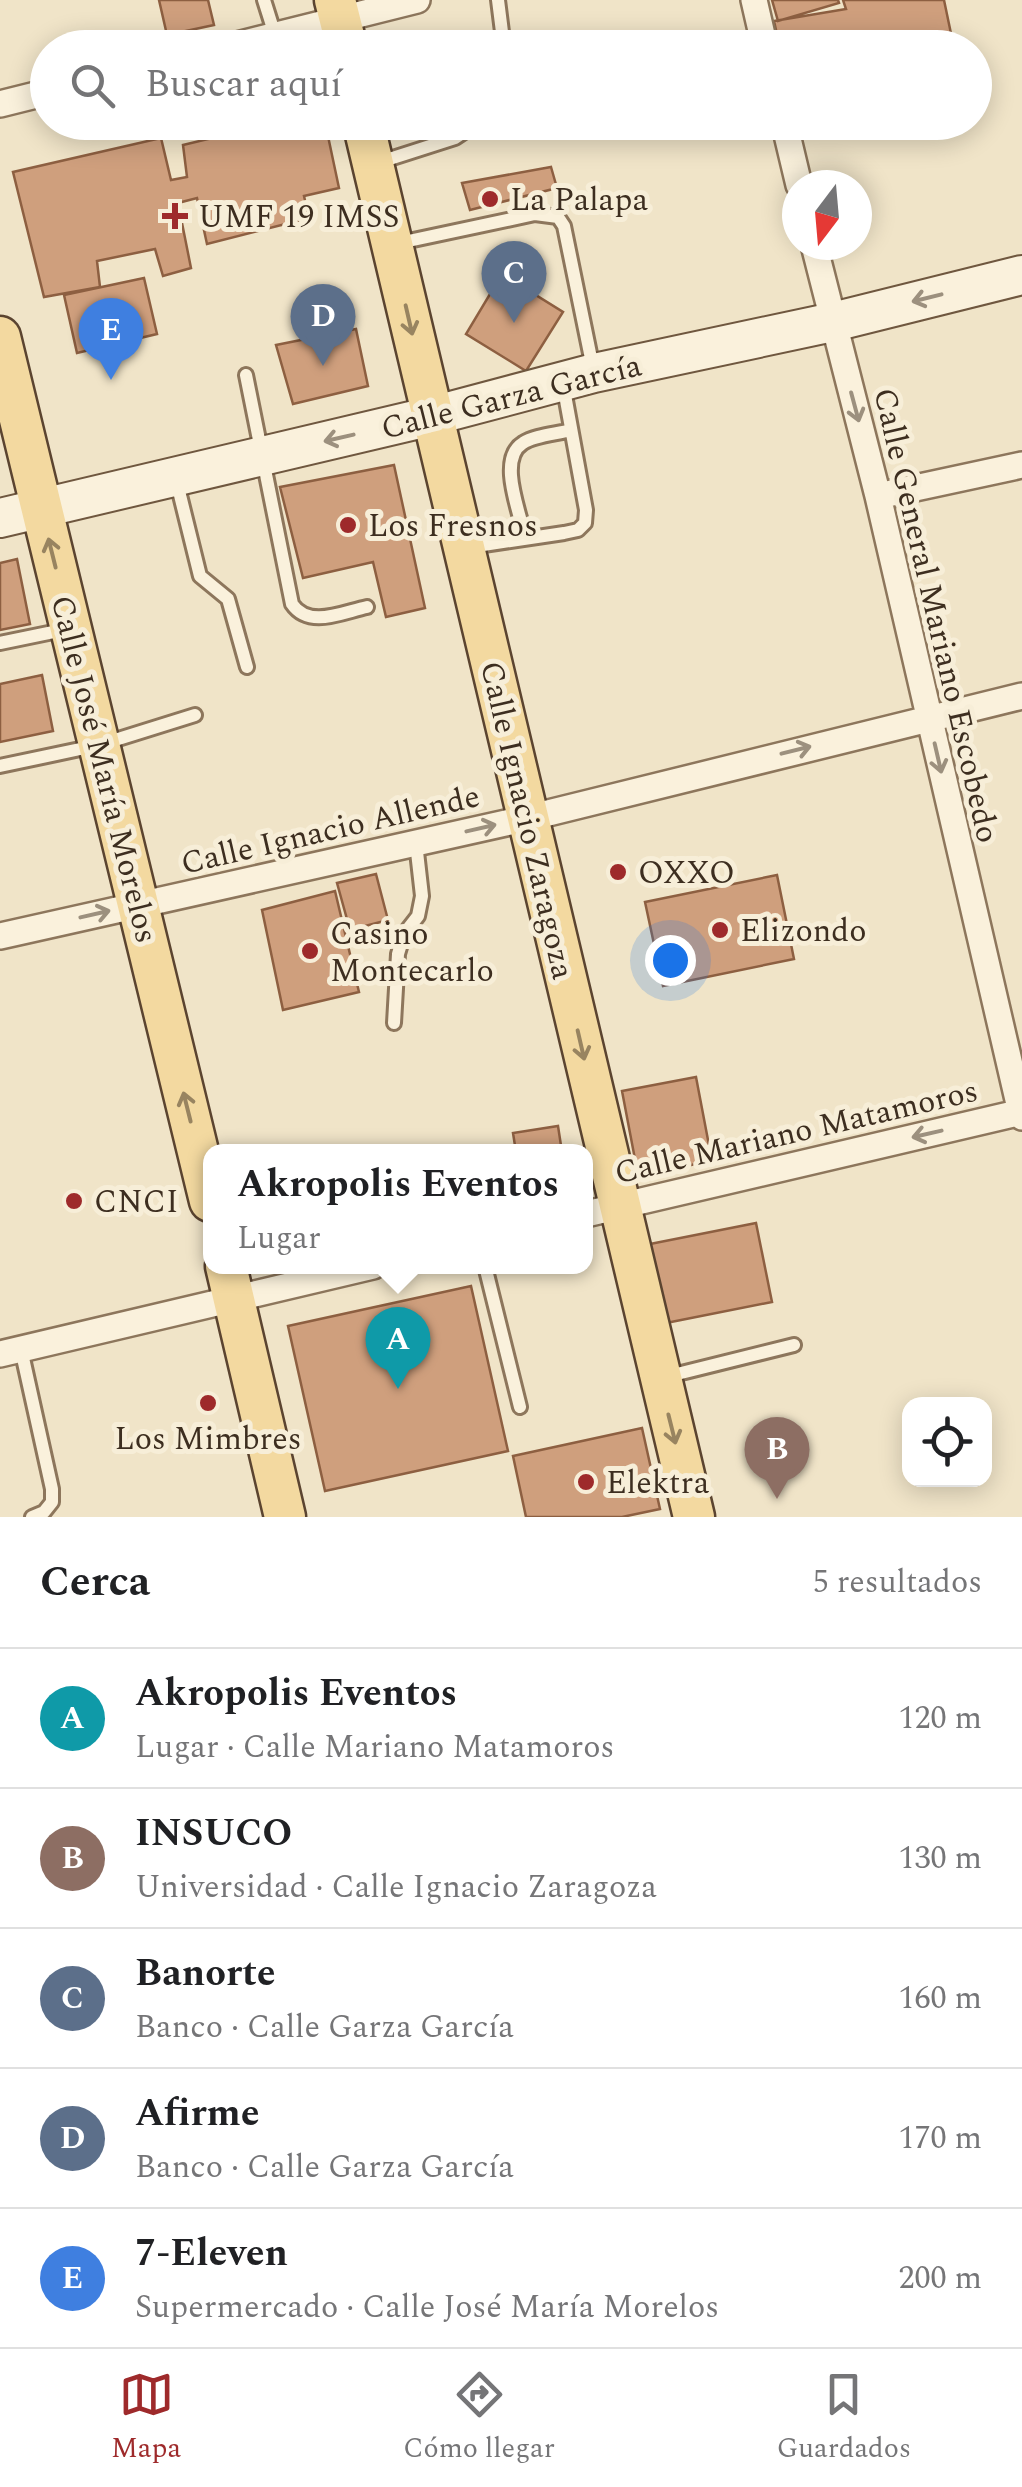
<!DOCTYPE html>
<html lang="es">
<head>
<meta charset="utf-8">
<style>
	:root { --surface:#fff; --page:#f2f2f2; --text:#202124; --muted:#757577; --line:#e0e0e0; --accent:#9e2a2b }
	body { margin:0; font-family:Spectral,serif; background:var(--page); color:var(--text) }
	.controls { position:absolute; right:30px; bottom:30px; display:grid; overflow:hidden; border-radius:20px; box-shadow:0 5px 25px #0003 }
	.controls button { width:90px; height:90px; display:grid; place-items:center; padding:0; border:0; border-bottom:2px solid var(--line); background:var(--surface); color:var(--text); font:50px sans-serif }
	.compass { position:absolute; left:782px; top:170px; width:90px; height:90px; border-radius:50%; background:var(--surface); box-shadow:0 5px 25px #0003; rotate:196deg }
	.you { position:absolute; left:670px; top:960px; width:35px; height:35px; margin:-25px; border:8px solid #fff; border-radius:50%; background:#1a73e8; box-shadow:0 0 0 15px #1a73e833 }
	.badge { display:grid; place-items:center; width:65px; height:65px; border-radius:50%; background:var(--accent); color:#fff; font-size:32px; font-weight:700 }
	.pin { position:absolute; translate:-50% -82px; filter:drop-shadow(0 2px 5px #0008) }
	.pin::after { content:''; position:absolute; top:52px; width:35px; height:30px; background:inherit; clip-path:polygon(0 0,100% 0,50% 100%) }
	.popup { position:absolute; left:203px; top:1144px; width:390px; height:130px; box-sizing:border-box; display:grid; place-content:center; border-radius:20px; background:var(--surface); filter:drop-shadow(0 2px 8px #0005); font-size:32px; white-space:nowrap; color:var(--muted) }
	.popup b { font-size:38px; color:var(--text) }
	.popup::after { content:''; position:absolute; left:50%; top:100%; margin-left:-20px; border:20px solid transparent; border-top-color:var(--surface) }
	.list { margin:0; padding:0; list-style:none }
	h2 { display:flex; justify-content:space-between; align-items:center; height:130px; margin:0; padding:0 40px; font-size:42px }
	h2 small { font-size:32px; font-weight:400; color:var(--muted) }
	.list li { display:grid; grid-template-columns:65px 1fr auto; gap:30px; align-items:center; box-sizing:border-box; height:140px; padding:0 40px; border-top:2px solid var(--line) }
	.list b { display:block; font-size:38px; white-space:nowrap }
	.list p { margin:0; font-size:32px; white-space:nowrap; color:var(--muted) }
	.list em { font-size:32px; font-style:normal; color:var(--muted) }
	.icon { flex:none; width:55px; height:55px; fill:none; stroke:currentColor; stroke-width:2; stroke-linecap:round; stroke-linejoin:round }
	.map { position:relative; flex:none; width:1022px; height:1517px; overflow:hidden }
	.search { position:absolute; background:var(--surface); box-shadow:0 5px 25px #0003; left:30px; right:30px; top:30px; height:110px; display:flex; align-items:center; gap:25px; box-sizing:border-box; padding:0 35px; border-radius:55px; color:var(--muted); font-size:38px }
	.sheet { height:830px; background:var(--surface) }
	nav { display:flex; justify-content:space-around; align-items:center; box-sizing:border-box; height:140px; border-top:2px solid var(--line); background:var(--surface); font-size:28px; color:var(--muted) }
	nav a { display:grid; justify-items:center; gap:5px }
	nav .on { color:var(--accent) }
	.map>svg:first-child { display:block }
	.building { fill:#cf9f7d; stroke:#8d5f41; stroke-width:2.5 }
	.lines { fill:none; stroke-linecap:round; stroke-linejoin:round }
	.lane-casing { stroke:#8d765c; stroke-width:18 }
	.street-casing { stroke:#8d765c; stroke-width:30 }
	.secondary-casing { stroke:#6f573f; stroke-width:42 }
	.primary-casing { stroke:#5b4430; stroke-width:45 }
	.lane { stroke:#faf1dc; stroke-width:12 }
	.street { stroke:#faf1dc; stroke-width:25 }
	.secondary { stroke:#faf1dc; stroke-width:38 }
	.primary { stroke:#f3d9a0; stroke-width:40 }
	.oneway { stroke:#9c907e }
	.oneway2 { stroke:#988460 }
	.poi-dot { fill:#9e2a2b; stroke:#f7eed8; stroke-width:4 }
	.labels { text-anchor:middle; stroke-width:10; stroke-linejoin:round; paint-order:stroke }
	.poi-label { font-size:32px; fill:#3d2e20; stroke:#f7eed8; text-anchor:start }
	.street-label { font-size:32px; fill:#3d2e20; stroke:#f7eed8 }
</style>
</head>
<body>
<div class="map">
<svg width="1022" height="1517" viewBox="0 0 1022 1517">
	<rect width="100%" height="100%" fill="#f0e4c8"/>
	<path class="building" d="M159,0H208L214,25L167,35Z
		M772,0H838L839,3L778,21Z
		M843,0H944L954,48H780L774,21L846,9Z
		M452,35L454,48H395V46Z
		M279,122H325L339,188L304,196L309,218L207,244L197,198L178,203L191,268L163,276L155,249L97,261L100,287L44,297L13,172L161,138L171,180L187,177L183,145Z
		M551,167L557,188L470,210L462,183Z
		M502,274L563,312L526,371L466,334Z
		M144,278L157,334L77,353L64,295Z
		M356,329L368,386L293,404L276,345Z
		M394,465L425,608L386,617L373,562L303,578L280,487Z
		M17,559L30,624L0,630V563Z
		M42,675L53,731L0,742V684Z
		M376,874L388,920L350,930L337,883Z
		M777,875L794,959L663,986L645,902Z
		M335,891L359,992L283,1010L262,910Z
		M696,1077L712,1161L638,1175L622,1091Z
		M558,1126L562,1152H516L513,1133Z
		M756,1223L772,1302L666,1323L650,1244Z
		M471,1286L508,1451L325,1491L288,1326Z
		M642,1428L660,1509L622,1517H526L513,1456Z"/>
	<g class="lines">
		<defs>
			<path id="lane" d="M264,0L275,35
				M498,0L504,48
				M380,162L455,138L479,122
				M399,243L535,214L558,217L564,226L593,368
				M246,375L292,604C309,629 343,612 367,607
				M176,479L200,576L228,599L247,667
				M525,537C520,512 497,459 523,443C535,435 557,434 571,430
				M470,547L564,533L578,530L585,523L586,510L563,384
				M0,643L63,630
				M0,766L99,745L195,715
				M394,1023L398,954L404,934L418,916L422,896L416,843
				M485,1266L520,1407
				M21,1349L52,1489V1502L44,1512L32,1517
				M665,1377L794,1345"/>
			<path id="street" d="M754,0L765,48
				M225,48L417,0
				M0,104L48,92
				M784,122L799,185
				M814,245L878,496L1022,1117
				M878,496L1022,465
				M0,936L528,818L1022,696
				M586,1214L1022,1112
				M0,1354L373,1266"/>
			<path id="secondary" d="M0,518L432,416L594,373L833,322L1022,275"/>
			<path id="primary" d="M335,0L347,48
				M363,122L694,1517
				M0,337L210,1201
				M226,1266L285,1517"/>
		</defs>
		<use href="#lane" class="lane-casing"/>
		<use href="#street" class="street-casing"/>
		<use href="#secondary" class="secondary-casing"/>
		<use href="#primary" class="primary-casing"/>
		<use href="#lane" class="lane"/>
		<use href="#street" class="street"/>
		<use href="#secondary" class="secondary"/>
		<use href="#primary" class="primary"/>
	</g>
	<defs><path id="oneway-shaft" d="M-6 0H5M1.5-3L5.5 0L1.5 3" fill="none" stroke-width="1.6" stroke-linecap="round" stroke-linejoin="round" transform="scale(2.5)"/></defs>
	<g class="oneway">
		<use href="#oneway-shaft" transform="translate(927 298) rotate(166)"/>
		<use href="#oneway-shaft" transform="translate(855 407) rotate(75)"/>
		<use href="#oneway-shaft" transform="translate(339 438) rotate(167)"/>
		<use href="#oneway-shaft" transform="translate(796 750) rotate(-14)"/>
		<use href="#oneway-shaft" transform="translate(938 758) rotate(77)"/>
		<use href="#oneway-shaft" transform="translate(481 828) rotate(-13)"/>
		<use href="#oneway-shaft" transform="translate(95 914) rotate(-13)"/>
		<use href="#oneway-shaft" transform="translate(927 1134) rotate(167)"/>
	</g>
	<g class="oneway2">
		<use href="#oneway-shaft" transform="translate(409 320) rotate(77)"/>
		<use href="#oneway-shaft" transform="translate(52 553) rotate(-104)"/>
		<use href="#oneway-shaft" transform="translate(581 1045) rotate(77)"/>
		<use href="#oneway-shaft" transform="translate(187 1107) rotate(-104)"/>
		<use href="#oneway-shaft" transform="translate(672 1429) rotate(76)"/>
	</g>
	<g class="poi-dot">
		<circle cx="490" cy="199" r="10"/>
		<path d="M170 201h10v10h10v10h-10v10h-10v-10h-10v-10h10z"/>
		<circle cx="348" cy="525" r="10"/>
		<circle cx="618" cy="872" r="10"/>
		<circle cx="720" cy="930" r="10"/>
		<circle cx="310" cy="951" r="10"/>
		<circle cx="74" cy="1201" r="10"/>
		<circle cx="208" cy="1403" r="10"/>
		<circle cx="586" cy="1482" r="10"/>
	</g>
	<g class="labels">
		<g class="poi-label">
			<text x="510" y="210">La Palapa</text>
			<text x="198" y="227">UMF 19 IMSS</text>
			<text x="368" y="536">Los Fresnos</text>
			<text x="638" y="883">OXXO</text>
			<text x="740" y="941">Elizondo</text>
			<text x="330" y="944">Casino<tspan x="330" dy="37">Montecarlo</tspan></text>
			<text x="94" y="1212">CNCI</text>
			<text x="208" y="1449" text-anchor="middle">Los Mimbres</text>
			<text x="606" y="1493">Elektra</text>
		</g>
		<g class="street-label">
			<text transform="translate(511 396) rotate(-14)" y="11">Calle Garza García</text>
			<text transform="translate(937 615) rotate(77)" y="11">Calle General Mariano Escobedo</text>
			<text transform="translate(105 769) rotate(76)" y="11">Calle José María Morelos</text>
			<text transform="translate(528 820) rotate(77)" y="11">Calle Ignacio Zaragoza</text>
			<text transform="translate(330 829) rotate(-13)" y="11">Calle Ignacio Allende</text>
			<text transform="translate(796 1131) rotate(-13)" y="11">Calle Mariano Matamoros</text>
		</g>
	</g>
</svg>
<div class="controls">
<button><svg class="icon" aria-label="locate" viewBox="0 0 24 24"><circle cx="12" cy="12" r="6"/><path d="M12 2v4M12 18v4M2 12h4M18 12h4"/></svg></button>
</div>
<svg class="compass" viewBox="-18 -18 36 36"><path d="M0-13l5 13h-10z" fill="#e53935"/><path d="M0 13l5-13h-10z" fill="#757577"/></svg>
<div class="you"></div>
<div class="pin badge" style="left:398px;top:1389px;background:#0f9aa8">A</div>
<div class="popup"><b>Akropolis Eventos</b>Lugar</div>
<div class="pin badge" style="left:777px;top:1499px;background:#8d6e63">B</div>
<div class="pin badge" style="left:514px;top:323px;background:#5c6f8a">C</div>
<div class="pin badge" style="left:323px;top:366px;background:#5c6f8a">D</div>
<div class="pin badge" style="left:111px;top:380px;background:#3f7fe0">E</div>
<div class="search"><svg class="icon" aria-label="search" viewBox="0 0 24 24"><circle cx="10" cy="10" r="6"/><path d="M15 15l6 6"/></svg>Buscar aquí</div>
</div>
<section class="sheet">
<h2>Cerca<small>5 resultados</small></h2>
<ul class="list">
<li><span class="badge" style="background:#0f9aa8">A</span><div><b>Akropolis Eventos</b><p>Lugar · Calle Mariano Matamoros</p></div><em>120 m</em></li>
<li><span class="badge" style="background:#8d6e63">B</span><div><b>INSUCO</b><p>Universidad · Calle Ignacio Zaragoza</p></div><em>130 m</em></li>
<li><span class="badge" style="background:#5c6f8a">C</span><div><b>Banorte</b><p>Banco · Calle Garza García</p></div><em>160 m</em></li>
<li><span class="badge" style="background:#5c6f8a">D</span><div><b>Afirme</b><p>Banco · Calle Garza García</p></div><em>170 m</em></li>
<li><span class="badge" style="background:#3f7fe0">E</span><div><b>7-Eleven</b><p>Supermercado · Calle José María Morelos</p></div><em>200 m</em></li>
</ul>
</section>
<nav>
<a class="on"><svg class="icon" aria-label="map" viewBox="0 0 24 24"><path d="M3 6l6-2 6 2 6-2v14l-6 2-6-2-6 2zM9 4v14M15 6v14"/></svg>Mapa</a>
<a><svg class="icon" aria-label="directions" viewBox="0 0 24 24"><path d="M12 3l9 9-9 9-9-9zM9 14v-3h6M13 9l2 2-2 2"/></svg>Cómo llegar</a>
<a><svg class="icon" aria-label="saved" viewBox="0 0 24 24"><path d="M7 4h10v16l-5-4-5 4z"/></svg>Guardados</a>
</nav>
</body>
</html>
